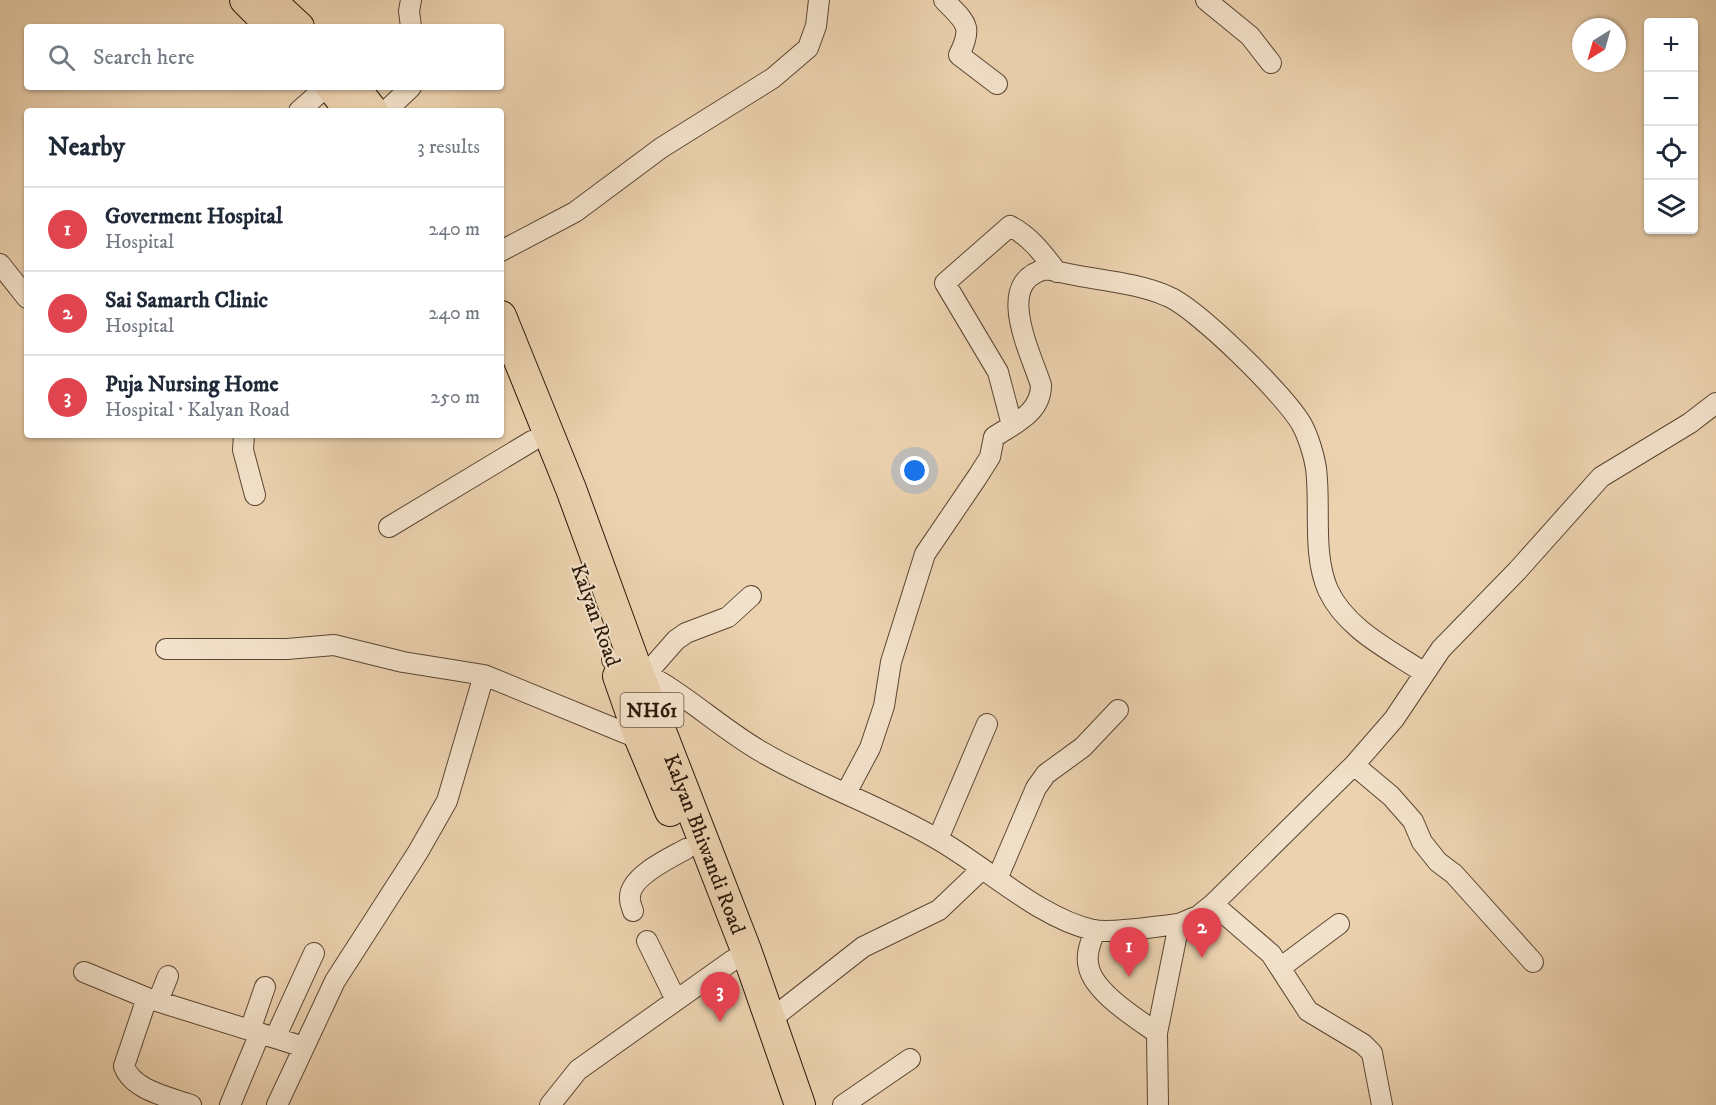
<!DOCTYPE html>
<html lang="en">
<head>
<meta charset="utf-8">
<style>
	:root { --surface:#fff; --page:#f6f6f7; --text:#1f2937; --muted:#747a83; --line:#e0e1e3; --accent:#8f2418 }
	body { margin:0; font-family:"IM FELL DW Pica",serif; background:var(--page); color:var(--text) }
	.controls { position:absolute; right:18px; top:18px; display:grid; overflow:hidden; border-radius:6px; box-shadow:0 2px 4px #0004 }
	.controls button { width:54px; height:54px; display:grid; place-items:center; padding:0; border:0; border-bottom:2px solid var(--line); background:var(--surface); color:var(--text); font:30px sans-serif }
	.compass { position:absolute; left:1572px; top:18px; width:54px; height:54px; border-radius:50%; background:var(--surface); box-shadow:0 2px 4px #0004; rotate:217deg }
	.you { position:absolute; left:915px; top:471px; width:21px; height:21px; margin:-15px; border:4px solid #fff; border-radius:50%; background:#1a73e8; box-shadow:0 0 0 9px #1a73e833 }
	.badge { display:grid; place-items:center; width:39px; height:39px; border-radius:50%; background:var(--accent); color:#fff; font-size:20px; font-weight:700 }
	.pin { position:absolute; translate:-50% -50px; filter:drop-shadow(0 2px 3px #0008) }
	.pin::after { content:''; position:absolute; top:32px; width:21px; height:18px; background:inherit; clip-path:polygon(0 0,100% 0,50% 100%) }
	.list { margin:0; padding:0; list-style:none }
	h2 { display:flex; justify-content:space-between; align-items:center; height:78px; margin:0; padding:0 24px; font-size:26px }
	h2 small { font-size:20px; font-weight:400; color:var(--muted) }
	.list li { display:grid; grid-template-columns:39px 1fr auto; gap:18px; align-items:center; box-sizing:border-box; height:84px; padding:0 24px; border-top:2px solid var(--line) }
	.list b { display:block; font-size:22px; white-space:nowrap }
	.list p { margin:0; font-size:20px; white-space:nowrap; color:var(--muted) }
	.list em { font-size:20px; font-style:normal; color:var(--muted) }
	.icon { flex:none; width:33px; height:33px; fill:none; stroke:currentColor; stroke-width:2; stroke-linecap:round; stroke-linejoin:round }
	.map { position:relative; flex:none; width:1716px; height:1105px; overflow:hidden }
	.search { position:absolute; background:var(--surface); box-shadow:0 2px 4px #0004; left:24px; top:24px; width:480px; height:66px; display:flex; align-items:center; gap:15px; box-sizing:border-box; padding:0 21px; border-radius:6px; color:var(--muted); font-size:22px }
	.panel { position:absolute; background:var(--surface); box-shadow:0 2px 4px #0004; left:24px; top:108px; width:480px; height:330px; border-radius:6px }
	.map>svg:first-child { display:block }
	.lines { fill:none; stroke-linecap:round; stroke-linejoin:round }
	.minor-casing { stroke:#5a4632; stroke-width:22 }
	.highway-casing { stroke:#291809; stroke-width:32 }
	.minor { stroke:#f3e2cb; stroke-width:20 }
	.highway { stroke:#ecd2af; stroke-width:30 }
	.labels { text-anchor:middle; stroke-width:4.5; stroke-linejoin:round; paint-order:stroke }
	.shield { fill:#f3e2cb; stroke:#665543; stroke-width:1.5 }
	.shield-label { font-size:20px; font-weight:bold; fill:#291809 }
	.street-label { font-size:21px; fill:#291809; stroke:#f3e2cb }
</style>
</head>
<body>
<div class="map">
<svg width="1716" height="1105" viewBox="0 0 1716 1105">
	<rect width="100%" height="100%" fill="#ecd2af"/>
	<filter id="stains"><feTurbulence type="fractalNoise" baseFrequency=".00333" numOctaves="4"/><feColorMatrix values="0 0 0 0 .2 0 0 0 0 .09 0 0 0 0 .02 0 0 0 .5 -.17"/></filter>
	<radialGradient id="worn" r=".72"><stop offset=".6" stop-color="#630" stop-opacity="0"/><stop offset="1" stop-color="#630" stop-opacity=".3"/></radialGradient>
	<g class="lines">
		<defs>
			<path id="minor" d="M411,0L409,11L411,27
				M944,0C965,22 974,25 959,55L997,84
				M1206,0L1250,36L1271,63
				M299,111L326,87
				M386,111L411,87
				M501,251L575,212L661,148L773,78L808,48L816,26L819,0
				M0,264L27,298
				M1012,425L998,372L945,283L1010,226C1031,237 1043,254 1057,272
				M244,435L243,450L255,495
				M389,527L532,441
				M166,649H287L334,645L403,662L484,675L640,739
				M612,660C670,677 711,723 762,752C818,785 881,806 937,839C985,866 1039,918 1093,930C1113,934 1157,926 1179,924
				M647,673L676,640L686,633L728,617L751,596
				M1354,765L1391,796L1413,821L1422,842L1438,862L1454,874L1533,962
				M846,793L870,748L884,706L891,662L925,554L978,476L990,457L994,437C1015,423 1041,413 1041,385C1030,351 993,280 1047,269C1086,280 1130,280 1167,296C1196,307 1287,397 1302,425C1308,436 1314,455 1316,468C1321,508 1312,553 1328,590C1346,629 1390,650 1423,672
				M938,839L987,724
				M997,879L1036,788L1046,774L1083,747L1118,710
				M1213,904L1271,954L1308,1011L1363,1044L1372,1053L1382,1105
				M633,911C632,907 629,901 630,897C630,876 670,858 686,849
				M1095,930C1091,942 1085,955 1089,968C1095,993 1136,1018 1157,1033
				M647,941L676,1000
				M1280,968L1339,924
				M84,972L147,998
				M158,1001L168,976
				M770,1020L863,947L939,910L982,869
				M250,1030L265,987
				M275,1038L314,953
				M191,1105C169,1097 132,1090 124,1066L147,998L304,1047
				M230,1105L260,1033
				M277,1105L335,981L418,852L447,801L484,675
				M550,1105L578,1070L733,960
				M843,1105L910,1059
				M1158,1105L1157,1033L1179,924L1198,916L1213,904L1354,765L1394,719L1441,649L1517,571L1601,477L1690,423L1716,403"/>
			<g id="highway">
				<path d="M245,0L272,27"/>
				<path d="M270,0L299,27"/>
				<path d="M331,87L350,111"/>
				<path d="M354,87L373,111"/>
				<path id="s1" d="M501,316L571,489L636,667L746,950L800,1105"/>
				<path d="M618,676L640,739L670,811"/>
			</g>
		</defs>
		<use href="#minor" class="minor-casing"/>
		<use href="#highway" class="highway-casing"/>
		<use href="#minor" class="minor"/>
		<use href="#highway" class="highway"/>
	</g>
	<g class="labels">
		<rect class="shield" x="620.5" y="693" width="63" height="34" rx="4.5"/>
		<g class="shield-label">
			<text x="652" y="717">NH61</text>
		</g>
		<g class="street-label">
			<text transform="translate(596 615) rotate(70)" y="7">Kalyan Road</text>
			<text dy="7" stroke="none"><textPath href="#s1" startOffset="566">Kalyan Bhiwandi Road</textPath></text>
		</g>
	</g>
	<rect width="100%" height="100%" filter="url(#stains)"/>
	<rect width="100%" height="100%" fill="url(#worn)"/>
</svg>
<div class="controls">
<button>+</button>
<button>−</button>
<button><svg class="icon" aria-label="locate" viewBox="0 0 24 24"><circle cx="12" cy="12" r="6"/><path d="M12 2v4M12 18v4M2 12h4M18 12h4"/></svg></button>
<button><svg class="icon" aria-label="layers" viewBox="0 0 24 24"><path d="M12 4l9 5-9 5-9-5zM3 14l9 5 9-5"/></svg></button>
</div>
<svg class="compass" viewBox="-18 -18 36 36"><path d="M0-13l5 13h-10z" fill="#e53935"/><path d="M0 13l5-13h-10z" fill="#747a83"/></svg>
<div class="you"></div>
<div class="pin badge" style="left:1129px;top:977px;background:#e0444e">1</div>
<div class="pin badge" style="left:1202px;top:958px;background:#e0444e">2</div>
<div class="pin badge" style="left:720px;top:1022px;background:#e0444e">3</div>
<div class="search"><svg class="icon" aria-label="search" viewBox="0 0 24 24"><circle cx="10" cy="10" r="6"/><path d="M15 15l6 6"/></svg>Search here</div>
<section class="panel">
<h2>Nearby<small>3 results</small></h2>
<ul class="list">
<li><span class="badge" style="background:#e0444e">1</span><div><b>Goverment Hospital</b><p>Hospital</p></div><em>240 m</em></li>
<li><span class="badge" style="background:#e0444e">2</span><div><b>Sai Samarth Clinic</b><p>Hospital</p></div><em>240 m</em></li>
<li><span class="badge" style="background:#e0444e">3</span><div><b>Puja Nursing Home</b><p>Hospital · Kalyan Road</p></div><em>250 m</em></li>
</ul>
</section>
</div>
</body>
</html>
